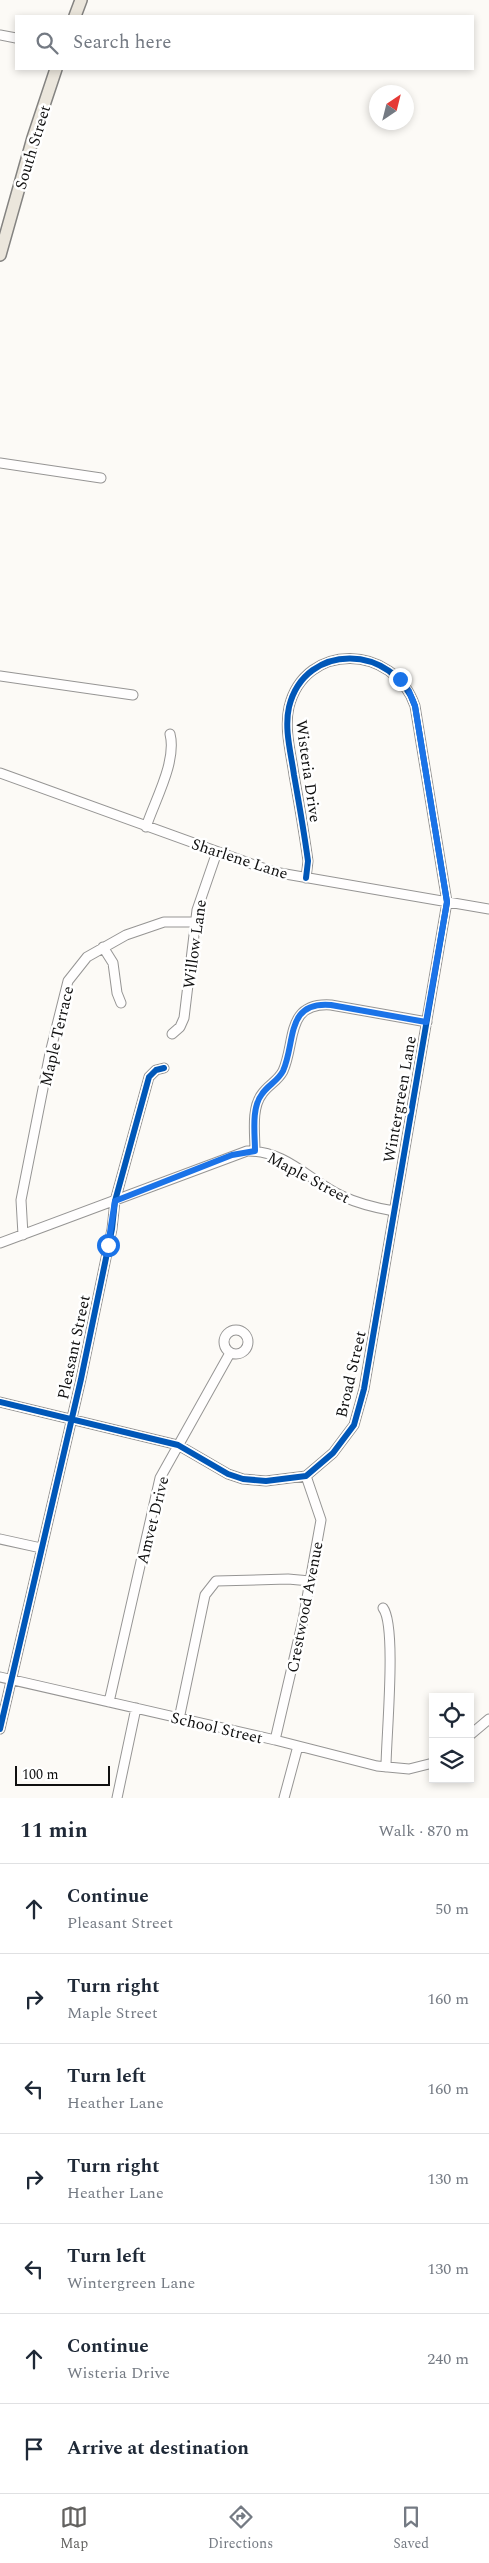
<!DOCTYPE html>
<html lang="en">
<head>
<meta charset="utf-8">
<style>
	:root { --surface:#fff; --page:#f2f2f3; --text:#1f2937; --muted:#747a83; --line:#e0e1e3; --accent:#636260 }
	body { margin:0; font-family:Spectral,serif; background:var(--page); color:var(--text) }
	.controls { position:absolute; right:15px; bottom:15px; display:grid; overflow:hidden; border-radius:0px; box-shadow:0 2px 8px #0003 }
	.controls button { width:45px; height:45px; display:grid; place-items:center; padding:0; border:0; border-bottom:1px solid var(--line); background:var(--surface); color:var(--text); font:25px sans-serif }
	.compass { position:absolute; left:369px; top:85px; width:45px; height:45px; border-radius:50%; background:var(--surface); box-shadow:0 2px 8px #0003; rotate:35deg }
	.scale { position:absolute; left:15px; bottom:12px; width:95px; box-sizing:border-box; padding-left:5px; border:2px solid #101010; border-top:0; font-size:14px; line-height:18px; white-space:nowrap; color:#101010; -webkit-text-stroke:4px #fff; paint-order:stroke }
	.stop { position:absolute; width:15px; height:15px; margin:-11px; border:4px solid #1a73e8; border-radius:50%; background:#fff }
	.stop.end { background:#1a73e8; border-color:#fff; box-shadow:0 1px 5px #0008 }
	.list { margin:0; padding:0; list-style:none }
	h2 { display:flex; justify-content:space-between; align-items:center; height:65px; margin:0; padding:0 20px; font-size:21px }
	h2 small { font-size:16px; font-weight:400; color:var(--muted) }
	.list li { display:grid; grid-template-columns:32px 1fr auto; gap:15px; align-items:center; box-sizing:border-box; height:90px; padding:0 20px; border-top:1px solid var(--line) }
	.list b { display:block; font-size:19px; white-space:nowrap }
	.list p { margin:0; font-size:16px; white-space:nowrap; color:var(--muted) }
	.list em { font-size:16px; font-style:normal; color:var(--muted) }
	.icon { flex:none; width:28px; height:28px; fill:none; stroke:currentColor; stroke-width:2; stroke-linecap:round; stroke-linejoin:round }
	.map { position:relative; flex:none; width:489px; height:1798px; overflow:hidden }
	.search { position:absolute; background:var(--surface); box-shadow:0 2px 8px #0003; left:15px; right:15px; top:15px; height:55px; display:flex; align-items:center; gap:12px; box-sizing:border-box; padding:0 18px; border-radius:0px; color:var(--muted); font-size:19px }
	.sheet { height:695px; background:var(--surface) }
	nav { display:flex; justify-content:space-around; align-items:center; box-sizing:border-box; height:70px; border-top:1px solid var(--line); background:var(--surface); font-size:14px; color:var(--muted) }
	nav a { display:grid; justify-items:center; gap:2px }
	nav .on { color:var(--accent) }
	.map>svg:first-child { display:block }
	.lines { fill:none; stroke-linecap:round; stroke-linejoin:round }
	.minor-casing { stroke:#969594; stroke-width:11 }
	.major-casing { stroke:#848381; stroke-width:14 }
	.minor { stroke:#fffefe; stroke-width:9 }
	.major { stroke:#ebe6dc; stroke-width:11 }
	.cycleway-casing { stroke:#fff; stroke-width:9 }
	.cycleway { stroke:#0057b8; stroke-width:6 }
	.route { stroke:#1a73e8; stroke-width:6 }
	.labels { text-anchor:middle; stroke-width:5; stroke-linejoin:round; paint-order:stroke }
	.street-label { font-size:16px; fill:#101010; stroke:#fff }
</style>
</head>
<body>
<div class="map">
<svg width="489" height="1798" viewBox="0 0 489 1798">
	<rect width="100%" height="100%" fill="#fcfaf6"/>
	<g class="lines">
		<defs>
			<path id="minor" d="M0,35L16,38
				M0,463L101,478
				M0,676L133,695
				M0,773L274,872L489,909
				M146,827C155,800 177,761 170,734
				M103,947L113,963L117,993L121,1003
				M172,1034L180,1027L184,1018L197,910L217,852
				M255,1151C255,1134 251,1108 262,1094C268,1085 278,1081 283,1071C296,1042 285,1002 331,1005L427,1022
				M23,1235L21,1200L50,1053L68,981L87,957L126,935L164,922H195
				M0,1243L247,1151C285,1150 310,1181 342,1196C359,1204 376,1208 394,1211
				M224 1342a12 12 0 1 1 24 0a12 12 0 1 1-24 0Z
				M0,1402L178,1445L228,1474L243,1479L266,1481L306,1476L333,1453L354,1425L364,1389L447,902L415,706C394,644 305,641 289,707C284,729 291,753 294,775C299,803 304,832 308,861L306,878
				M0,1539L41,1548
				M383,1608C397,1626 386,1738 386,1767
				M0,1677L275,1740L377,1766L409,1769L433,1763
				M109,1702L160,1478L230,1353
				M179,1719L205,1595L216,1581L288,1579L310,1581
				M0,1729L81,1379L112,1229L115,1201L149,1077L156,1070L164,1068
				M470,1735L489,1719
				M275,1740L303,1620L321,1520L306,1476
				M117,1798L136,1708
				M284,1798L298,1746"/>
			<path id="major" d="M75,16L81,0
				M0,255L33,138L56,69"/>
		</defs>
		<use href="#minor" class="minor-casing"/>
		<use href="#major" class="major-casing"/>
		<use href="#minor" class="minor"/>
		<use href="#major" class="major"/>
		<defs>
			<path id="cycleway" d="M0,1402L178,1445L228,1474L243,1479L266,1481L306,1476L333,1453L354,1425L364,1389L447,902L415,706C394,644 305,641 289,707C284,729 291,753 294,775C299,803 304,832 308,861L306,878
				M0,1729L81,1379L112,1229L115,1201L149,1077L156,1070L164,1068"/>
		</defs>
		<use href="#cycleway" class="cycleway-casing"/>
		<use href="#cycleway" class="cycleway"/>
	</g>
	<g class="lines">
		<path class="route" d="M108,1245L115,1201L232,1155L255,1151C255,1134 251,1108 262,1094C268,1085 278,1081 283,1071C296,1042 285,1001 331,1005L426,1022L447,902L415,706L409,691L400,679"/>
	</g>
	<g class="labels">
		<g class="street-label">
			<text transform="translate(32 147) rotate(-73)" y="6">South Street</text>
			<text transform="translate(309 771) rotate(82)" y="6">Wisteria Drive</text>
			<text transform="translate(240 858) rotate(18)" y="6">Sharlene Lane</text>
			<text transform="translate(194 944) rotate(-82)" y="6">Willow Lane</text>
			<text transform="translate(56 1036) rotate(-77)" y="6">Maple Terrace</text>
			<text transform="translate(399 1099) rotate(-80)" y="6">Wintergreen Lane</text>
			<text transform="translate(309 1177) rotate(28)" y="6">Maple Street</text>
			<text transform="translate(73 1347) rotate(-78)" y="6">Pleasant Street</text>
			<text transform="translate(350 1374) rotate(-77)" y="6">Broad Street</text>
			<text transform="translate(152 1520) rotate(-76)" y="6">Amvet Drive</text>
			<text transform="translate(304 1607) rotate(-79)" y="6">Crestwood Avenue</text>
			<text transform="translate(217 1727) rotate(13)" y="6">School Street</text>
		</g>
	</g>
</svg>
<div class="controls">
<button><svg class="icon" aria-label="locate" viewBox="0 0 24 24"><circle cx="12" cy="12" r="6"/><path d="M12 2v4M12 18v4M2 12h4M18 12h4"/></svg></button>
<button><svg class="icon" aria-label="layers" viewBox="0 0 24 24"><path d="M12 4l9 5-9 5-9-5zM3 14l9 5 9-5"/></svg></button>
</div>
<svg class="compass" viewBox="-18 -18 36 36"><path d="M0-13l5 13h-10z" fill="#e53935"/><path d="M0 13l5-13h-10z" fill="#747a83"/></svg>
<div class="scale">100 m</div>
<div class="stop" style="left:108px;top:1245px"></div>
<div class="stop end" style="left:400px;top:679px"></div>
<div class="search"><svg class="icon" aria-label="search" viewBox="0 0 24 24"><circle cx="10" cy="10" r="6"/><path d="M15 15l6 6"/></svg>Search here</div>
</div>
<section class="sheet">
<h2>11 min<small>Walk · 870 m</small></h2>
<ul class="list">
<li><svg class="icon" aria-label="ahead" viewBox="0 0 24 24"><path d="M12 20V5M6 11l6-6 6 6"/></svg><div><b>Continue</b><p>Pleasant Street</p></div><em>50 m</em></li>
<li><svg class="icon" aria-label="right" viewBox="0 0 24 24"><path d="M7 20v-9h11M14 6l5 5-5 5"/></svg><div><b>Turn right</b><p>Maple Street</p></div><em>160 m</em></li>
<li><svg class="icon" aria-label="left" viewBox="0 0 24 24"><path d="M17 20v-9H6M10 6l-5 5 5 5"/></svg><div><b>Turn left</b><p>Heather Lane</p></div><em>160 m</em></li>
<li><svg class="icon" aria-label="right" viewBox="0 0 24 24"><path d="M7 20v-9h11M14 6l5 5-5 5"/></svg><div><b>Turn right</b><p>Heather Lane</p></div><em>130 m</em></li>
<li><svg class="icon" aria-label="left" viewBox="0 0 24 24"><path d="M17 20v-9H6M10 6l-5 5 5 5"/></svg><div><b>Turn left</b><p>Wintergreen Lane</p></div><em>130 m</em></li>
<li><svg class="icon" aria-label="ahead" viewBox="0 0 24 24"><path d="M12 20V5M6 11l6-6 6 6"/></svg><div><b>Continue</b><p>Wisteria Drive</p></div><em>240 m</em></li>
<li><svg class="icon" aria-label="arrive" viewBox="0 0 24 24"><path d="M6 21V4h12l-3 4 3 4H6"/></svg><div><b>Arrive at destination</b></div></li>
</ul>
</section>
<nav>
<a class="on"><svg class="icon" aria-label="map" viewBox="0 0 24 24"><path d="M3 6l6-2 6 2 6-2v14l-6 2-6-2-6 2zM9 4v14M15 6v14"/></svg>Map</a>
<a><svg class="icon" aria-label="directions" viewBox="0 0 24 24"><path d="M12 3l9 9-9 9-9-9zM9 14v-3h6M13 9l2 2-2 2"/></svg>Directions</a>
<a><svg class="icon" aria-label="saved" viewBox="0 0 24 24"><path d="M7 4h10v16l-5-4-5 4z"/></svg>Saved</a>
</nav>
</body>
</html>
